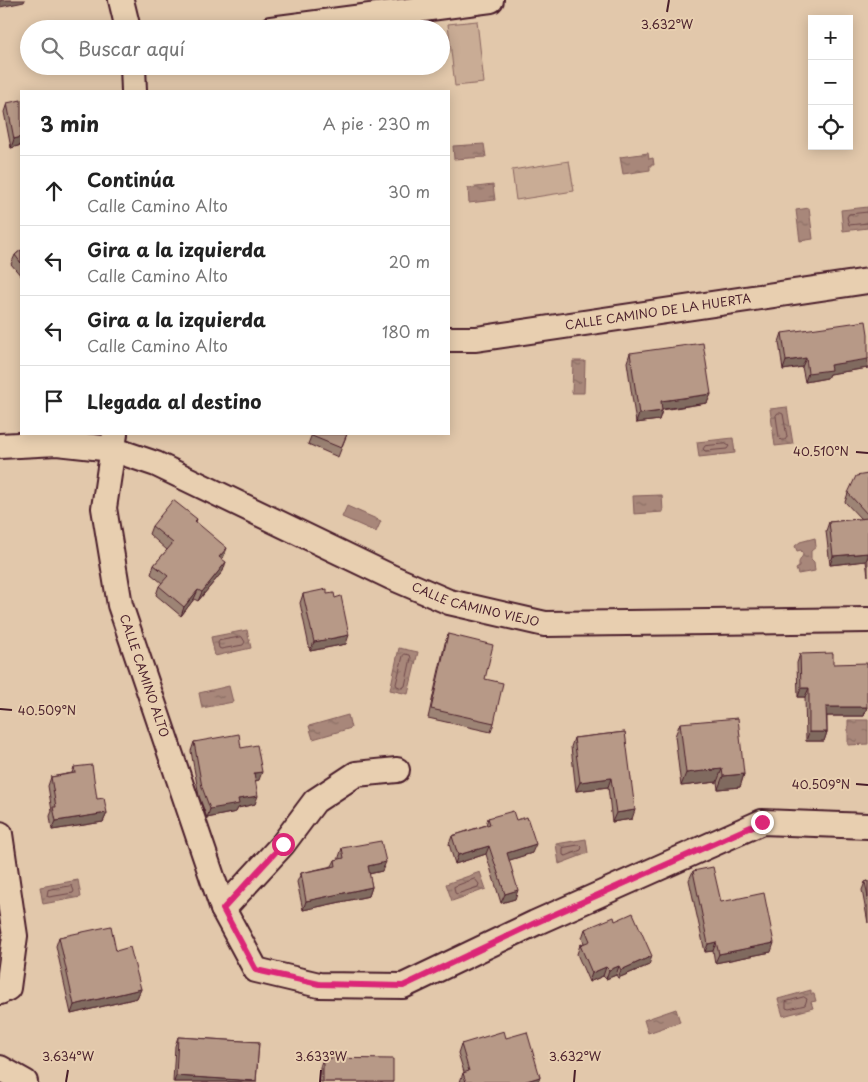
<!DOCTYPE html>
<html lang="es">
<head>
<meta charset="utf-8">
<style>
	:root { --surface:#fff; --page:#f2f2f2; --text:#222; --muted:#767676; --line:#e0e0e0 }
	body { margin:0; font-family:"Playpen Sans",sans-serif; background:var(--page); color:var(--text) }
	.controls { position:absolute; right:15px; top:15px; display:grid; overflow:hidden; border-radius:0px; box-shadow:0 2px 12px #0003 }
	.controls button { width:45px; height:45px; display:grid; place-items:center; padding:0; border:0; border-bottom:1px solid var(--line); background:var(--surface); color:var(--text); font:25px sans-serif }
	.stop { position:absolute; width:15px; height:15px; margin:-11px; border:4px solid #db2777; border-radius:50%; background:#fff }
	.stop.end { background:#db2777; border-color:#fff; box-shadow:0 1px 5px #0008 }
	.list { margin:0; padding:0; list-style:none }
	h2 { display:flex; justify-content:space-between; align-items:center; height:65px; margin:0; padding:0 20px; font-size:21px }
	h2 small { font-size:16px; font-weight:400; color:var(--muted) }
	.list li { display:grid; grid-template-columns:32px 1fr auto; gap:15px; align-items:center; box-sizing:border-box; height:70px; padding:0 20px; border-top:1px solid var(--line) }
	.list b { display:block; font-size:19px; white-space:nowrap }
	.list p { margin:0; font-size:16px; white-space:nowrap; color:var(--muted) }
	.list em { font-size:16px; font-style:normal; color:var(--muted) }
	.icon { flex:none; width:28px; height:28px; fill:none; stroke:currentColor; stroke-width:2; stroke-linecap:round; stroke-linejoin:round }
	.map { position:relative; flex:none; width:868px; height:1082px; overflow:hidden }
	.search { position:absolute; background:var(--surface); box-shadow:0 2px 12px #0003; left:20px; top:20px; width:430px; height:55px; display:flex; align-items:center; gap:12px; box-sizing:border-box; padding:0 18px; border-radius:28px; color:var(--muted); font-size:19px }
	.panel { position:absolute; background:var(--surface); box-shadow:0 2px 12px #0003; left:20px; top:90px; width:430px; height:345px; border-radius:0px }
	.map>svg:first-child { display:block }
	.park { fill:#c9ac95; stroke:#8a6660 }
	.water { fill:url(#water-ripples); stroke:#825d5a }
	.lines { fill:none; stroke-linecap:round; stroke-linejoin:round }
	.shore { stroke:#70494b; stroke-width:1 }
	.minor-casing { stroke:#4a1f2b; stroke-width:28 }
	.minor { stroke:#e8cfb0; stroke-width:24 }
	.wall { fill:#9d8474; stroke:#4a1f2b }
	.shaded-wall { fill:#806b5e; stroke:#4a1f2b }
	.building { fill:#b79987; stroke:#4a1f2b }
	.route { stroke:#db2777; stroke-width:6 }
	.ticks { fill:none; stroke:#4a1f2b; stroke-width:2 }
	.labels { text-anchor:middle; stroke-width:4; stroke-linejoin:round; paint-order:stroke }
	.street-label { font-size:12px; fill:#4a1f2b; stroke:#e8cfb0 }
	.ticks-label { font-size:12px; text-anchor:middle; fill:#4a1f2b; stroke:#e8cfb0; stroke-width:4; stroke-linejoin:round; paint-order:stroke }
</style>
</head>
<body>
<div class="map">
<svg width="868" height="1082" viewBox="0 0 868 1082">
	<defs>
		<pattern id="water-ripples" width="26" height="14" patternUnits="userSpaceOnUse" patternTransform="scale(1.25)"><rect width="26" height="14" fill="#a8877a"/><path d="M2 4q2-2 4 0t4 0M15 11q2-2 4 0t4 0" fill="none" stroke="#8b6e64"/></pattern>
	</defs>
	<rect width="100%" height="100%" fill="#e2c8ab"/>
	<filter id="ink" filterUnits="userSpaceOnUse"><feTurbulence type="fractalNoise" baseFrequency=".02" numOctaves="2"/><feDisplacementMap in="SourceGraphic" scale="10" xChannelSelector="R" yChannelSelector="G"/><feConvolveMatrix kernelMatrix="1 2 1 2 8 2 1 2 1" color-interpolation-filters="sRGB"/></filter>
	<g filter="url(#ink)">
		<path class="park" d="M477,21L484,83L455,86L448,24Z
			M569,161L574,191L516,200L512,170Z"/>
		<path class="water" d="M484,144L486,157L454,159L453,146Z
			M648,153L649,159L653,158L654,165H650V170L623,174L620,157Z
			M493,185L495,200L469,203L468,188Z
			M868,207V228L843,231L841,210Z
			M809,208L813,239L800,241L796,210Z
			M573,361H585L584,393H572Z
			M787,407L793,444L775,446L770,409Z
			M733,438L735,453L699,457L697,442Z
			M662,495L663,512L634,514L633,496Z
			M347,506L381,521L376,532L342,517Z
			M815,538L816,547L811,551V559L814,562L815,571L798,574L796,569L799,567V562L803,555L801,550L797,551L795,546L800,542Z
			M247,630L251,648L215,656L211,637Z
			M399,648L418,652L408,694L390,690Z
			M229,686L233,702L202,708L199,693Z
			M348,715L351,728L313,739L309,726Z
			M848,720H868V744L848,745Z
			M586,839L588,853L559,864L556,844Z
			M480,872L486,889L452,901L446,884Z
			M78,880L81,897L43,904L40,887Z
			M811,990V994H814L816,1001L811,1002L813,1008L783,1016L778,999Z
			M676,1009L680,1022L648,1033L644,1020Z"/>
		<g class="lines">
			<path class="shore" d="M868,212L849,214L847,217L849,225L868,223
				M778,413H781L783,414L787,437L785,440H781L779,438L776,416Z
				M726,444L729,446L727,449L705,451L703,449L705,446Z
				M242,637L245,642L243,645L221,649L219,648L218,643L219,641Z
				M405,654L410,655L411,658L405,686L402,688L397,686L396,684L403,656Z
				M580,845L582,847L581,850L566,856L563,855V848Z
				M475,879L479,884L478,887L457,894L455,893L454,887Z
				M72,886L74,891L73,893L49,897L47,896L48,890Z
				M804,997L807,999L805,1005L789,1009L786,1008V1002Z"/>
			<defs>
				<g id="minor">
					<path d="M121,0L128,29"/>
					<path d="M271,29L491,0"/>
					<path d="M133,66L134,91"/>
					<path id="s1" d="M449,339H476L868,281"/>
					<path id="s2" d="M115,434L104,508L120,605L223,909L256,970L319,985L403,986L535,923L762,822L868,826"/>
					<path id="s3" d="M0,446L57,443L112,449L156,464L391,577L449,602L545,624L868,620"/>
					<path d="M0,834L15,936L8,988L0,992"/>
					<path d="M223,909L283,844L315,801L356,774L397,770"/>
					<path d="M0,1068L25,1082"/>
				</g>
			</defs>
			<use href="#minor" class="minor-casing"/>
			<use href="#minor" class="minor"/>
		</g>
		<path class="wall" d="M7,103L21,145L11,148L4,112Z
			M21,250V276L11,264L15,255Z
			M782,333L868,368L829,374L827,378L805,382L802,367L783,370L779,342Z
			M630,353L711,394L707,403L662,410L659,420L636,423L627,362Z
			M312,434H347L338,457L308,444Z
			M868,474V576L866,561L830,565L826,531L829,522L861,519L845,502L848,493Z
			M197,519L196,522L224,556L222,559L223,571L198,601L194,599L181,616L156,595L159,586L162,583L151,574L154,565L167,550L149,534L152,526Z
			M303,594H327L346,644L310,651L300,603Z
			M448,634L494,723L491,732L428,718L445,643Z
			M800,654L867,707L864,716H827V732L824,741H806L805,697H798L797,663Z
			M680,723L744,774L740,787L718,789L717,782L681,786L675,736Z
			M625,732L632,819L612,822L608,787L576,791L571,747L574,738Z
			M194,742L241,748L259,780L255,781V804L238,808L236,812L207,818L199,796L191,751Z
			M74,767L107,813L103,822L52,830L50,816L52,811L48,786L51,777L72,773Z
			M488,818L516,820L532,853L509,860L515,899L501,903L486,854L455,864L449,844L452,836L486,825Z
			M342,848L382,871L369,874L372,887L369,896L303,910L297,882L301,873L332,866L335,860L339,859V857Z
			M693,871L721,902L771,952L715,963L713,951L705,952L689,880Z
			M868,881V923L862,890L865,882Z
			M615,921L649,965L618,978L616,975L606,979L603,976L589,982L577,954L580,945L584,943L582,938L585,929Z
			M59,937L116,951L141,989L137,998L71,1014L56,946Z
			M178,1037L259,1042L256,1082H173L175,1046Z
			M506,1038L540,1077L538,1082H460L463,1073L464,1072L458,1053L461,1044Z
			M323,1058L393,1082H320V1067Z"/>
		<path class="shaded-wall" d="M0,0H25L24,2L0,7Z
			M21,137V145L11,148L14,139Z
			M806,358L802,367L783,370L786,361Z
			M868,358V368L829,374L827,378L805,382L808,373L830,365Z
			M711,394L707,403L657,410L661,401Z
			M662,411L659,420L636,423L639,414Z
			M227,548L224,556L216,565L219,557Z
			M868,553V556L866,561L830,565L833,556Z
			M226,562L223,571L198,601L202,592Z
			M198,590L194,599L181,616L184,607Z
			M349,635L346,644L310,651L314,642Z
			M801,688H809L805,697H798Z
			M826,707H867L864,716H823Z
			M809,732H827L824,741H806Z
			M722,769L717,782L681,786L686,773Z
			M262,772L259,780L251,782L254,773Z
			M744,774L740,787L718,789L723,776Z
			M611,778L608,787L576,791L580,782Z
			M258,796L255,804L238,808L236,812L207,818L210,809L238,799Z
			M635,810L632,819L612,822L616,813Z
			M107,813L103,822L52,830L56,821Z
			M536,844L532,853L504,862L507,853Z
			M489,846L486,854L455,864L458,855Z
			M386,862L382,871L364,875L368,866Z
			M372,887L369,896L303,910L306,901Z
			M518,890L515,899L501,903L505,894Z
			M716,942L713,951L705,952L708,944Z
			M774,943L771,952L715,963L719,954Z
			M652,956L649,965L618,978L621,970Z
			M619,966L616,975L606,979L609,970Z
			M606,967L603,976L589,982L592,973Z
			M141,989L137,998L71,1014L74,1005Z
			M176,1076L256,1081V1082H174Z
			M540,1077L538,1082H523Z"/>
		<path class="building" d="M21,100V137L14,139L7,103Z
			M21,250V263L15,255Z
			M866,321L868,334V359L830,365L831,370L808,373L806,358L786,361L782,333Z
			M703,343L711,394L661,401L662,411L639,414L630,353Z
			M312,434H347L341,448L312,436Z
			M868,474V515L848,493L856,476Z
			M173,500L197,519L195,521L227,548L219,557L226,562L202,592L198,590L184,607L159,586L168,576L154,565L173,543L152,526Z
			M868,518V553L833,556L829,522Z
			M327,589V594L334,593L335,598L341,596L349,635L314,642L303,594Z
			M448,634L493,645L485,679L503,683L494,723L431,709Z
			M833,653V664L867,663V707H826L827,732H809V688H801L800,654Z
			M738,718L744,774L723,776L722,769L686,773L680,723Z
			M625,732L635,810L616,813L611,778L580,782L574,738Z
			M239,734L241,748L257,745L262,772L254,773L258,796L238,799L239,804L210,809L202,787L194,742Z
			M92,765L97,799L104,798L107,813L56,821L53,807H56L51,777L75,773L74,767Z
			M513,811L516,820L527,817L536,844L507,853L518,890L505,894L489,846L458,855L452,836L490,824L488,818Z
			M381,841L386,862L368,866L372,887L306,901L301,873L336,866L335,860L344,858L342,848Z
			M713,867L721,902L764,893L774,943L719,954L716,942L708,944L693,871Z
			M868,881V898L865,882Z
			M633,913L652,956L621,970L619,966L609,970L606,967L592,973L580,945L590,941L585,929L614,917L615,921Z
			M111,926L116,951L130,947L141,989L74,1005L59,937Z
			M504,1031L506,1038L527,1032L540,1077L523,1082H466L463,1073L469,1071L461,1044Z
			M178,1037L259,1042L256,1081L176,1076Z
			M323,1058L393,1059V1082H323Z"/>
	</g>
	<g class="lines" filter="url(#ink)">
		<path class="route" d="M283,844L223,909L256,970L319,984L403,986L535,923L762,822"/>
	</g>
	<path class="ticks" d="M667,12L669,0M856,452L868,453M0,709L12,710M856,784L868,785M66,1082L68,1070M320,1082L321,1070M574,1082L575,1070"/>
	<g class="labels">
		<g class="street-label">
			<text dy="4" stroke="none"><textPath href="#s1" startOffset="211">CALLE CAMINO DE LA HUERTA</textPath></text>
			<text dy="4" stroke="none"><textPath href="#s3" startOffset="509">CALLE CAMINO VIEJO</textPath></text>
			<text dy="4" stroke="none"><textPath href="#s2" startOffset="248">CALLE CAMINO ALTO</textPath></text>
		</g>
	</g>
	<g class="ticks-label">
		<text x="667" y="29">3.632°W</text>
		<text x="821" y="456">40.510°N</text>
		<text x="47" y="715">40.509°N</text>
		<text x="821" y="789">40.509°N</text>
		<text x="68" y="1061">3.634°W</text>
		<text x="321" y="1061">3.633°W</text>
		<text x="575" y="1061">3.632°W</text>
	</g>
</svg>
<div class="controls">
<button>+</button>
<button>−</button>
<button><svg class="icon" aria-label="locate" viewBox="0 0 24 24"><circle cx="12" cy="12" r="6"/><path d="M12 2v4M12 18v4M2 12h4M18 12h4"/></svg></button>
</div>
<div class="stop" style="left:283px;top:844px"></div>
<div class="stop end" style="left:762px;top:822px"></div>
<div class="search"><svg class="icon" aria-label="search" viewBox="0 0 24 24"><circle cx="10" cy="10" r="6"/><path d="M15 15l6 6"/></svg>Buscar aquí</div>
<section class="panel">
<h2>3 min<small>A pie · 230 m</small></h2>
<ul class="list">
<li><svg class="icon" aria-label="ahead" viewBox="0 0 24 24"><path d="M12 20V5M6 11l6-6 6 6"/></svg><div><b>Continúa</b><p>Calle Camino Alto</p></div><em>30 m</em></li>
<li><svg class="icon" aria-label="left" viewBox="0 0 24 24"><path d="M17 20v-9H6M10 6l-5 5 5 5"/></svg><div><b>Gira a la izquierda</b><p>Calle Camino Alto</p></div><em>20 m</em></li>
<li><svg class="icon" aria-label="left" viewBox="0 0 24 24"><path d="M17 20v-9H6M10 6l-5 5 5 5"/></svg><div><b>Gira a la izquierda</b><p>Calle Camino Alto</p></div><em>180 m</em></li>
<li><svg class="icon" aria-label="arrive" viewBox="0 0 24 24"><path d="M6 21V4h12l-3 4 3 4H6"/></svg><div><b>Llegada al destino</b></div></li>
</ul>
</section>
</div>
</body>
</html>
